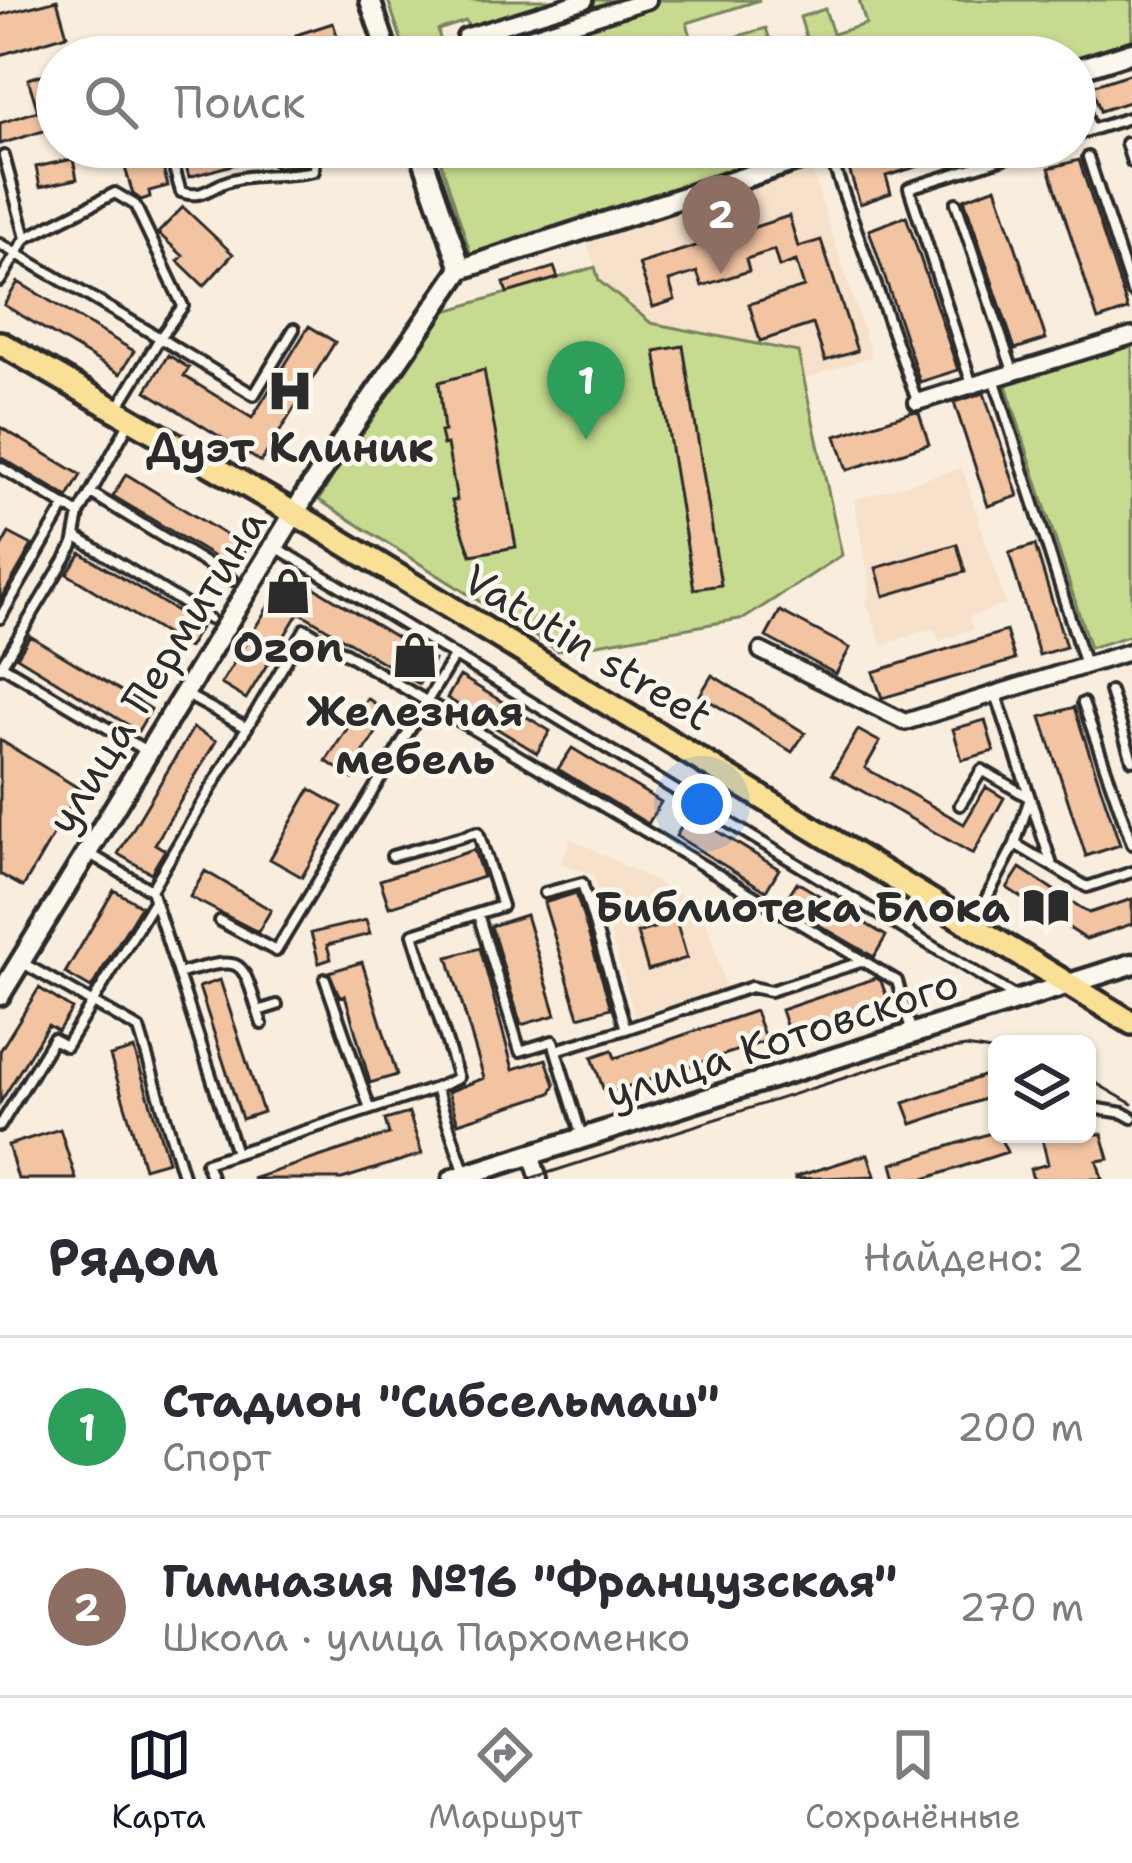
<!DOCTYPE html>
<html lang="ru">
<head>
<meta charset="utf-8">
<style>
	:root { --surface:#fff; --page:#f2f2f3; --text:#2b2b33; --muted:#7c7c81; --line:#e1e1e2; --accent:#111827 }
	body { margin:0; font-family:"Shantell Sans",sans-serif; background:var(--page); color:var(--text) }
	.controls { position:absolute; right:36px; bottom:36px; display:grid; overflow:hidden; border-radius:18px; box-shadow:0 3px 9px #0004 }
	.controls button { width:108px; height:108px; display:grid; place-items:center; padding:0; border:0; border-bottom:3px solid var(--line); background:var(--surface); color:var(--text); font:60px sans-serif }
	.you { position:absolute; left:702px; top:804px; width:42px; height:42px; margin:-30px; border:9px solid #fff; border-radius:50%; background:#1a73e8; box-shadow:0 0 0 18px #1a73e833 }
	.badge { display:grid; place-items:center; width:78px; height:78px; border-radius:50%; background:var(--accent); color:#fff; font-size:39px; font-weight:700 }
	.pin { position:absolute; translate:-50% -99px; filter:drop-shadow(0 3px 6px #0008) }
	.pin::after { content:''; position:absolute; top:63px; width:42px; height:36px; background:inherit; clip-path:polygon(0 0,100% 0,50% 100%) }
	.list { margin:0; padding:0; list-style:none }
	h2 { display:flex; justify-content:space-between; align-items:center; height:156px; margin:0; padding:0 48px; font-size:51px }
	h2 small { font-size:39px; font-weight:400; color:var(--muted) }
	.list li { display:grid; grid-template-columns:78px 1fr auto; gap:36px; align-items:center; box-sizing:border-box; height:180px; padding:0 48px; border-top:3px solid var(--line) }
	.list b { display:block; font-size:45px; white-space:nowrap }
	.list p { margin:0; font-size:39px; white-space:nowrap; color:var(--muted) }
	.list em { font-size:39px; font-style:normal; color:var(--muted) }
	.icon { flex:none; width:66px; height:66px; fill:none; stroke:currentColor; stroke-width:2; stroke-linecap:round; stroke-linejoin:round }
	.map { position:relative; flex:none; width:1132px; height:1179px; overflow:hidden }
	.search { position:absolute; background:var(--surface); box-shadow:0 3px 9px #0004; left:36px; right:36px; top:36px; height:132px; display:flex; align-items:center; gap:30px; box-sizing:border-box; padding:0 42px; border-radius:66px; color:var(--muted); font-size:45px }
	.sheet { height:516px; background:var(--surface) }
	nav { display:flex; justify-content:space-around; align-items:center; box-sizing:border-box; height:168px; border-top:3px solid var(--line); background:var(--surface); font-size:33px; color:var(--muted) }
	nav a { display:grid; justify-items:center; gap:6px }
	nav .on { color:var(--accent) }
	.map>svg:first-child { display:block }
	.built { fill:#f7e1cb }
	.green { fill:#c6db90; stroke:#78835e; stroke-width:3 }
	.building { fill:#f2c4a1; stroke:#2b2b2b; stroke-width:3 }
	.lines { fill:none; stroke-linecap:round; stroke-linejoin:round }
	.lane-casing { stroke:#2b2b2b; stroke-width:16 }
	.street-casing { stroke:#2b2b2b; stroke-width:22 }
	.secondary-casing { stroke:#2b2b2b; stroke-width:27 }
	.primary-casing { stroke:#2b2b2b; stroke-width:30 }
	.lane { stroke:#fbf7ec; stroke-width:8 }
	.street { stroke:#fbf7ec; stroke-width:14 }
	.secondary { stroke:#fbf7ec; stroke-width:18 }
	.primary { stroke:#fadf96; stroke-width:21 }
	.tram { stroke:#2b2b2b; stroke-width:3 }
	.labels { text-anchor:middle; stroke-width:9; stroke-linejoin:round; paint-order:stroke }
	.poi-label { font-size:42px; font-weight:bold; fill:#2b2b2b; stroke:#fbf7ec }
	.street-label { font-size:42px; fill:#2b2b2b; stroke:#fbf7ec }
</style>
</head>
<body>
<div class="map">
<svg width="1132" height="1179" viewBox="0 0 1132 1179">
	<rect width="100%" height="100%" fill="#f9eddd"/>
	<filter id="ink" filterUnits="userSpaceOnUse"><feTurbulence type="fractalNoise" baseFrequency=".00833" numOctaves="2"/><feDisplacementMap in="SourceGraphic" scale="24" xChannelSelector="R" yChannelSelector="G"/><feConvolveMatrix kernelMatrix="1 2 1 2 8 2 1 2 1" color-interpolation-filters="sRGB"/></filter>
	<g filter="url(#ink)">
		<path class="built" d="M811,169L872,356L805,379L797,352L651,323L599,280L586,240Z
			M962,468L1006,604L969,617L973,629L939,641L934,628L882,645L867,604L870,583L854,500Z
			M571,838L702,906L726,987L635,1017L593,874L561,863Z"/>
		<path class="green" d="M388,0H760L687,23L695,50L705,47L708,57H463L458,44L472,39L466,21L438,30L441,44L415,52L416,57H407Z
			M859,0H1132V44L1075,63V57H741L735,37L766,28L774,52L808,43L800,17L825,9L833,34L866,24Z
			M436,147H818L472,258Z
			M595,267L599,281L651,323L798,352L842,555L745,618L558,651L319,500L426,317Z
			M1132,345V635L1090,648L1006,385Z"/>
		<path class="building" d="M57,0L67,35L0,55V15Z
			M333,23L344,57H303L296,35Z
			M57,70V127L0,144V123L38,111L28,79Z
			M1132,73V101L1100,111L1092,86Z
			M107,147H157L168,186L149,191L150,197L141,200L133,194L123,161L114,158Z
			M181,147H305L306,164L278,167L257,158L189,177Z
			M887,147H971L972,150L886,176L891,193L860,204L846,160Z
			M73,159L77,179L40,187L36,167Z
			M1079,160L1128,310L1098,320L1049,168Z
			M996,187L1046,339L1015,349L964,199Z
			M183,207L233,254L204,286L178,261L183,256L158,233Z
			M789,216L798,247L821,240L857,351L825,361L813,324L760,341L749,304L804,287L796,261L779,267L774,250L746,259L749,271L702,286L697,272L669,281L675,300L653,307L639,264Z
			M906,216L958,370L920,382L869,230Z
			M554,267L558,278L507,293L504,283Z
			M18,282L134,351L120,374L4,305Z
			M309,326L335,342L261,462L146,391L168,355L189,368L184,376L252,418Z
			M683,346L721,585L694,589L655,351Z
			M484,370L516,547L471,555L452,501L457,500L447,444L443,445L440,432L444,431L439,382Z
			M984,393L1018,496L988,506L954,402Z
			M912,412L919,413L929,444L847,470L836,436Z
			M0,427L81,475L68,497L0,457Z
			M126,474L247,548L234,569L113,496Z
			M9,533L32,545L0,601V549Z
			M957,544L965,572L884,596L876,568Z
			M1035,545L1066,647L1039,655L1009,553Z
			M81,553L201,626L188,648L67,574Z
			M289,572L434,660L419,684L299,612L246,699L221,684Z
			M780,611L850,648L836,674L766,637Z
			M1006,631L1015,660L882,698L873,672Z
			M30,636L151,709L138,731L17,657Z
			M712,675L805,733L792,752L700,695Z
			M460,676L550,731L537,753L447,698Z
			M367,698L389,713L363,753L368,756L353,779L326,761Z
			M1074,707L1120,845L1086,856L1041,717Z
			M985,720L994,751L962,760L953,729Z
			M193,728L216,741L155,844L165,850L151,873L118,854Z
			M858,730L880,742L865,768L964,824L986,787L1004,798L973,854L832,774Z
			M0,740L80,789L23,887L0,874Z
			M572,748L661,802L648,824L558,769Z
			M310,789L342,807L302,877L270,859Z
			M689,814L779,869L766,891L676,836Z
			M474,850L483,877L389,907L380,880Z
			M1020,868L1089,913L1132,899V924L1086,939L1007,888Z
			M205,871L271,910L258,932L190,897Z
			M797,882L886,936L874,957L783,904Z
			M114,890L141,906L91,988L65,973Z
			M576,893L611,1008L579,1017L544,903Z
			M526,915L556,1015L521,1025L491,926Z
			M366,920L370,934L327,945L331,959L319,963L311,933Z
			M676,921L687,958L648,970L637,933Z
			M480,948L513,1069L546,1059L555,1085L551,1093L458,1123L448,1092L484,1078L448,957Z
			M362,962L397,1075L370,1083L345,995L340,997L329,972Z
			M876,978L881,981L888,1001L789,1034L781,1010Z
			M220,980L263,1112L242,1119L199,987Z
			M39,988L72,1009L58,1031L48,1025L0,1103V1051Z
			M755,1011L766,1041L605,1094L592,1057L612,1050L615,1058Z
			M134,1049L168,1161L144,1168L110,1056Z
			M986,1075L993,1096L912,1124L904,1103Z
			M409,1113L422,1154L342,1179H252L389,1134L385,1120Z
			M60,1129L76,1179H18L8,1145Z
			M997,1131L1007,1152L924,1179H896L892,1164Z
			M1041,1134H1102L1109,1159L1097,1161L1102,1179H1033L1030,1169L1048,1164Z
			M868,1154L875,1176L796,1179L795,1177Z"/>
		<g class="lines">
			<defs>
				<path id="lane" d="M1075,80L1091,130
					M1075,135L1132,117
					M1126,143L1132,162
					M168,147L181,192C201,199 208,189 226,182C253,172 286,178 314,171L315,147
					M830,155L917,401
					M1088,157L1132,292
					M956,203L1013,371
					M26,238L115,193L135,205L183,306L160,338L254,395L294,329
					M0,244L160,338L117,409
					M0,281L26,238L4,156
					M994,378L1085,665
					M972,385L909,188L1039,147
					M0,467L79,514
					M91,493L233,580
					M75,536L209,619
					M276,547L1014,996
					M0,618L65,506
					M1,665L148,752
					M0,668L73,546L79,514L130,421
					M1110,691L1132,760
					M185,694L247,728
					M996,694L1052,865
					M1083,703L1132,844
					M960,805L982,770L1030,798L1015,844
					M90,854L151,890L236,1153
					M392,856L478,832L502,906L413,934L458,1078L436,1088L465,1174
					M151,890L305,629L897,981L911,1030
					M545,893L582,883L626,1029L556,1050
					M478,914L520,1051L553,1041L582,1137
					M220,921L276,951L453,658
					M973,924L1015,844L1087,887L1132,872
					M21,962L139,1029L184,1179
					M178,974C249,954 240,958 262,1024
					M325,979L370,1109
					M258,1011L277,1005
					M626,1029L751,987L770,991L864,961
					M1087,1107L1123,1113L1132,1118
					M0,1126L53,1039L66,1046L154,901
					M212,1179L206,1163L436,1088"/>
				<path id="street" d="M465,37L585,0
					M466,57L648,0
					M917,402L1132,336
					M761,651L905,722L1132,651
					M531,1154L539,1179"/>
				<path id="secondary" d="M370,0L389,57
					M1075,70L1132,52
					M419,147L461,269
					M461,269L839,147
					M0,995L308,491L461,269
					M453,1179L1132,964"/>
				<path id="primary" d="M0,343L323,530L1132,1023"/>
			</defs>
			<use href="#lane" class="lane-casing"/>
			<use href="#street" class="street-casing"/>
			<use href="#secondary" class="secondary-casing"/>
			<use href="#primary" class="primary-casing"/>
			<use href="#lane" class="lane"/>
			<use href="#street" class="street"/>
			<use href="#secondary" class="secondary"/>
			<use href="#primary" class="primary"/>
			<path class="tram" d="M1087,1078L1132,1104
				M529,1179L919,1054L966,1047L997,1052"/>
		</g>
	</g>
	<defs>
		<symbol id="hospital-bare" viewBox="-9 -9 18 18"><path d="M-5-5h3v3.5h4V-5h3V5h-3V1.5h-4V5h-3Z" fill="#2b2b2b" stroke="#fbf7ec" stroke-width="2.5" paint-order="stroke"/></symbol>
		<symbol id="shop-bare" viewBox="-9 -9 18 18"><path d="M-5-2.5h2.3a2.7 3.5 0 0 1 5.4 0H5L5.5 6h-11ZM-1.5-2.5h3a1.5 2.3 0 0 0-3 0Z" fill="#2b2b2b" stroke="#fbf7ec" stroke-width="2.5" paint-order="stroke"/></symbol>
		<symbol id="library-bare" viewBox="-9 -9 18 18"><path d="M-6-4Q-3-5.5-.7-3.5V5Q-3 3-6 4ZM6-4Q3-5.5 .7-3.5V5Q3 3 6 4Z" fill="#2b2b2b" stroke="#fbf7ec" stroke-width="2.5" paint-order="stroke"/></symbol>
	</defs>
	<g fill-rule="evenodd">
		<use href="#hospital-bare" x="257" y="358" width="66" height="66"/>
		<use href="#shop-bare" x="255" y="558" width="66" height="66"/>
		<use href="#shop-bare" x="382" y="622" width="66" height="66"/>
		<use href="#library-bare" x="1013" y="874" width="66" height="66"/>
	</g>
	<g class="labels">
		<g class="poi-label">
			<text x="290" y="462">Дуэт Клиник</text>
			<text x="288" y="662">Ozon</text>
			<text x="415" y="726">Железная<tspan x="415" dy="48">мебель</tspan></text>
			<text x="1010" y="922" text-anchor="end">Библиотека Блока</text>
		</g>
		<g class="street-label">
			<text transform="translate(588 647) rotate(31)" y="15">Vatutin street</text>
			<text transform="translate(156 671) rotate(-58)" y="15">улица Пермитина</text>
			<text transform="translate(782 1038) rotate(-18)" y="15">улица Котовского</text>
		</g>
	</g>
</svg>
<div class="controls">
<button><svg class="icon" aria-label="layers" viewBox="0 0 24 24"><path d="M12 4l9 5-9 5-9-5zM3 14l9 5 9-5"/></svg></button>
</div>
<div class="you"></div>
<div class="pin badge" style="left:586px;top:440px;background:#2e9e5b">1</div>
<div class="pin badge" style="left:721px;top:274px;background:#8d6e63">2</div>
<div class="search"><svg class="icon" aria-label="search" viewBox="0 0 24 24"><circle cx="10" cy="10" r="6"/><path d="M15 15l6 6"/></svg>Поиск</div>
</div>
<section class="sheet">
<h2>Рядом<small>Найдено: 2</small></h2>
<ul class="list">
<li><span class="badge" style="background:#2e9e5b">1</span><div><b>Стадион &quot;Сибсельмаш&quot;</b><p>Спорт</p></div><em>200 m</em></li>
<li><span class="badge" style="background:#8d6e63">2</span><div><b>Гимназия №16 &quot;Французская&quot;</b><p>Школа · улица Пархоменко</p></div><em>270 m</em></li>
</ul>
</section>
<nav>
<a class="on"><svg class="icon" aria-label="map" viewBox="0 0 24 24"><path d="M3 6l6-2 6 2 6-2v14l-6 2-6-2-6 2zM9 4v14M15 6v14"/></svg>Карта</a>
<a><svg class="icon" aria-label="directions" viewBox="0 0 24 24"><path d="M12 3l9 9-9 9-9-9zM9 14v-3h6M13 9l2 2-2 2"/></svg>Маршрут</a>
<a><svg class="icon" aria-label="saved" viewBox="0 0 24 24"><path d="M7 4h10v16l-5-4-5 4z"/></svg>Сохранённые</a>
</nav>
</body>
</html>
